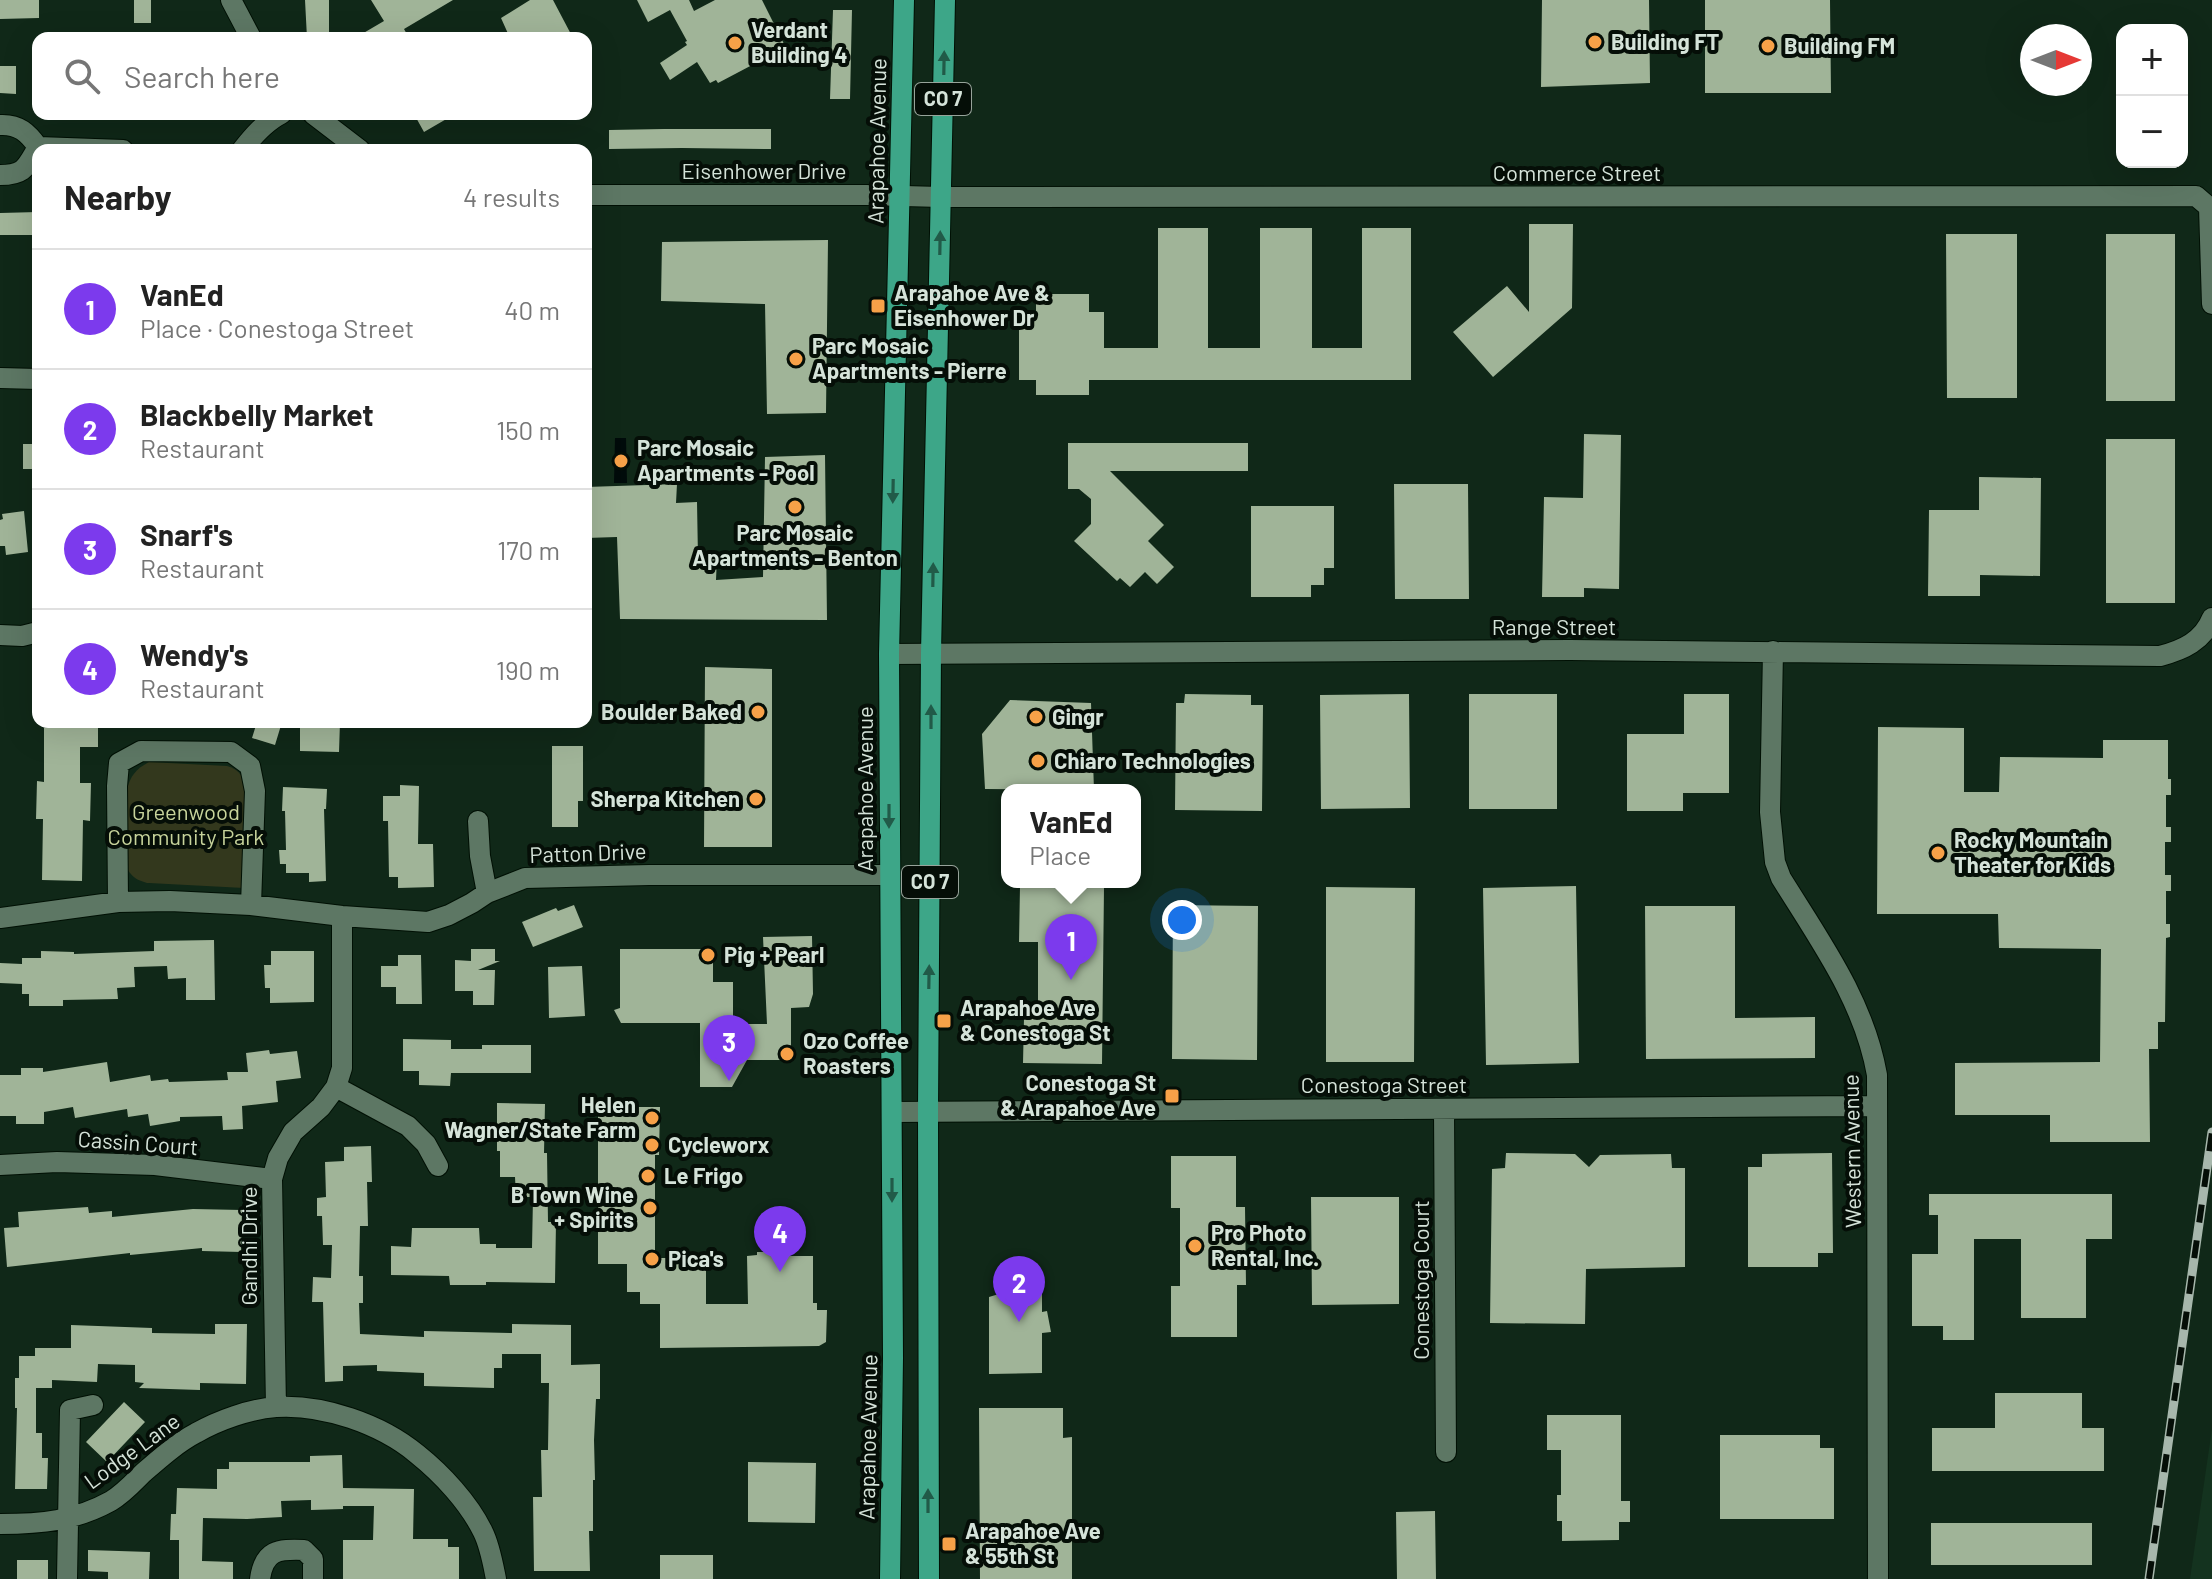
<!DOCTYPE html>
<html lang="en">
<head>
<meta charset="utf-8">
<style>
	:root { --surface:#fff; --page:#f2f2f2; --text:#222; --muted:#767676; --line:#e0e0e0; --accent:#7c3aed }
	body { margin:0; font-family:Barlow,sans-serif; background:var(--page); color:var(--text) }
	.controls { position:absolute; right:24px; top:24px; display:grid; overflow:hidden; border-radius:16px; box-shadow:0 8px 32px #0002 }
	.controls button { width:72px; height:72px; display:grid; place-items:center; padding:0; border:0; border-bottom:2px solid var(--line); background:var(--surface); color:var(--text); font:40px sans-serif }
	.compass { position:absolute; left:2020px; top:24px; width:72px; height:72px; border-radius:50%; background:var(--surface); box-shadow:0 8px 32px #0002; rotate:90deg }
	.you { position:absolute; left:1182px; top:920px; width:28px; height:28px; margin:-20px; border:6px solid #fff; border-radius:50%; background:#1a73e8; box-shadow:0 0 0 12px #1a73e833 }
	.badge { display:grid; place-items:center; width:52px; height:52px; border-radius:50%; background:var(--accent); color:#fff; font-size:26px; font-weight:700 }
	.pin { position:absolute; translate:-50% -66px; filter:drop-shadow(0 2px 4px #0008) }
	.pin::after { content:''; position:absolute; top:42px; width:28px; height:24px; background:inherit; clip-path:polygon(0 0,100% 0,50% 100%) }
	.popup { position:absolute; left:1001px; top:784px; width:140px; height:104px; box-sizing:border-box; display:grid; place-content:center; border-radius:16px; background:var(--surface); filter:drop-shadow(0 2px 6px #0005); font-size:26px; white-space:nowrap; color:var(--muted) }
	.popup b { font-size:30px; color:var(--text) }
	.popup::after { content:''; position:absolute; left:50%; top:100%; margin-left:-16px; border:16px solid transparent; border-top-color:var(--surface) }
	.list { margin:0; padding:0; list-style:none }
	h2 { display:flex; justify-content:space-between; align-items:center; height:104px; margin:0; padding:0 32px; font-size:34px }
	h2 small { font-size:26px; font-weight:400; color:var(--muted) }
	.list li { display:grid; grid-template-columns:52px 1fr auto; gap:24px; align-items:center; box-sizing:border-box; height:120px; padding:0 32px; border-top:2px solid var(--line) }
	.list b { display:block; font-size:30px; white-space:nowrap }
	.list p { margin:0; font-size:26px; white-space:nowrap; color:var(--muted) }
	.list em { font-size:26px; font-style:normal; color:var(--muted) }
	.icon { flex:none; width:44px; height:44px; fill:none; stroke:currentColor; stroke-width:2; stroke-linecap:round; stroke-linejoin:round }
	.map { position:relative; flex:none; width:2212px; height:1579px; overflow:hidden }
	.search { position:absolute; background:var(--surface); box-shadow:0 8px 32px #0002; left:32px; top:32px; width:560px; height:88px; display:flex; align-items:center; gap:20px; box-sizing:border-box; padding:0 28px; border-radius:16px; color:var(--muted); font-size:30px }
	.panel { position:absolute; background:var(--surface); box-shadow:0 8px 32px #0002; left:32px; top:144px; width:560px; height:584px; border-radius:16px }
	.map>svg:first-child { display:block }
	.built { fill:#14331f }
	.green { fill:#33381d }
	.water { fill:#000b0a }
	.building { fill:#a0b498 }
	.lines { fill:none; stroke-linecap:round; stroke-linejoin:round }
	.minor-casing { stroke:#001004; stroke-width:22 }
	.major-casing { stroke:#001004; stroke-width:22 }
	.minor { stroke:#5d7764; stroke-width:20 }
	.major { stroke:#3da688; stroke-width:20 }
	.rail-casing { stroke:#a7b7ac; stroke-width:9 }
	.rail { stroke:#050e07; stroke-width:6; stroke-dasharray:18; stroke-linecap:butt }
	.oneway { fill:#215a48 }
	.poi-dot { fill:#f7a148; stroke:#050e07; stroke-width:3 }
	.labels { text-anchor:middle; stroke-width:8; stroke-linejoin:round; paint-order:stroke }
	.shield { fill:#050e07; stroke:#97a39a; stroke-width:2 }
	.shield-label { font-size:20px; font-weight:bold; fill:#d5e3d9 }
	.poi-label { font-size:22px; font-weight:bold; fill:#d5e3d9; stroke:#050e07; text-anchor:start }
	.street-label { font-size:22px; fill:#d5e3d9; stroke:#050e07 }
	.park-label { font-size:22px; fill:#c7d39b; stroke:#050e07 }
</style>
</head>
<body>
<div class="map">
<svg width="2212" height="1579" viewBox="0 0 2212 1579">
	<rect width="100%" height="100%" fill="#102818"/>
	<path class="built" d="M2212,1429V1579H2190Z"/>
	<path class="green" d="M149,762L227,766C238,769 241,774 246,784L244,888L149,883C137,881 132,877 125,866L127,790C130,776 136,769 149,762Z"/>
	<path class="water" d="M615,438H626L627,483H614Z"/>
	<path class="building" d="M0,0H39V18L0,19Z
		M134,0H151V23H134Z
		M305,0H329V38H307Z
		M371,0H453L404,29L409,38H355L384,21Z
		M530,0H553L573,38H510L501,18Z
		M637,0H689L694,11L715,0H762L784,44L771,55L718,83L716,80L710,83L697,62L670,80L660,63L687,45L685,42L687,41L670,10L648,22Z
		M1542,0H1649L1650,83L1541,87Z
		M1705,0H1830L1831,93H1705Z
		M833,10H852L850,99H830Z
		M0,66H16V94L0,93Z
		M414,114H455L424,132Z
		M664,129H771V149L682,148L609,149V130Z
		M38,212V235H0V213Z
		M1529,224H1573L1572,308L1493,377L1453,332L1507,286L1529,312Z
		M1158,228H1208V348H1260V228H1312V348H1362V228H1411V380H1089V395H1036V380H1019V312H1036V294H1089V312H1104V348H1158Z
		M1946,234H2017V398H1947Z
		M2106,234H2175V401H2106Z
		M828,240L826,413L767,414L765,304L661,301L662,242Z
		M1584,434L1621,435L1619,589L1584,588V597H1542L1544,497L1583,498Z
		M2106,439H2175V603H2106Z
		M1068,443H1248V471H1110L1164,525L1148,541L1174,567L1157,584L1145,572L1130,587L1120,578L1117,581L1074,541L1091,524V499L1079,489H1068Z
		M23,444H38V469H23Z
		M825,455L827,620L620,619L617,537L586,538V487L677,484L676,503L697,502L698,558L717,557L716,580L763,577L765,457Z
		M1979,477L2041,478L2040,576L1980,575V596H1928L1929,510H1979Z
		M1394,484H1468L1469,599H1395Z
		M1251,506H1334V568H1324V585H1311V597H1251Z
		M24,511L28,552L6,555L5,546H0V520L3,519L2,514Z
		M705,667L772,669V847H704Z
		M1185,694L1251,695V705H1263L1262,811L1175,810L1176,703H1184Z
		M1409,694L1410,808L1321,809L1320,695Z
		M1469,694H1557V809H1469Z
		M1684,694H1729V793H1683V811H1627V734H1684Z
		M1010,700L1091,703L1094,790L985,789L982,734Z
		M257,722H282L275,745L252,738Z
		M300,722H340L339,752L300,751Z
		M58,726H98V747H80V783H91L90,821L83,820L82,881L42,880L43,819H36L37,781L44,782V728H58Z
		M1878,727L1964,728V792H1999L2000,757L2103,758V740H2168V779H2171V795H2166V827H2171V842H2165V875H2171V891H2166V924H2170V937L2166,938L2165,1022H2158V1049H2149L2150,1142H2050V1115H1955V1063L2100,1062L2101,949L1999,948L1998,914H1877Z
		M552,746H583V801H578V827H552Z
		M400,785L419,786L418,844H433L434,887L398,888V877H389L388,821H383V796H400Z
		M283,787L327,789L326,809H324L326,881L309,882V873H286V864H280L279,850H286L285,811H282Z
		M1020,886L1104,887L1102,1064L1023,1063L1024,1018H1038V942H1019Z
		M1576,886L1579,1063L1486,1065L1483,888Z
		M1326,887L1415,888L1414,1062H1326Z
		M574,905L583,927L533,947L522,922L556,908L558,911Z
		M1173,905L1258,906L1257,1060L1172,1059Z
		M1645,906H1735V1018L1815,1017V1058L1646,1059Z
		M812,936L813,994L809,1007L791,1008V1060H747L732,1087H700V1023H621L614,1010L620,1008V949H713V982H733V1024H767L763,937Z
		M214,940L215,1000H186V978L168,979L167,966L134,967L135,987L117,988L118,999L63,1000V1006H29V994H22V984L0,983V963L22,964V958H41V951L74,952V954L154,951V941Z
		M471,949H495V961H500L478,970H495L494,1005H473V991H455V960L471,961Z
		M271,951H314V1002L270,1003V988H265L264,965H271Z
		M398,955H421L422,1004H396V987H381V966H398Z
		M582,966L585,1016L549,1018L548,967Z
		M403,1039L451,1040V1049H482V1045H531V1073H451L450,1086L419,1085V1071H403Z
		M269,1050L270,1054L297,1051L301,1078L276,1081L278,1102L242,1106L243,1129L223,1130L222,1116L180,1117V1121L150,1126L148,1114L128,1117L127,1109L75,1118L73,1107L44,1112V1124H16V1116H0V1075H21V1068H43V1072L107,1062L110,1082L150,1075L151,1081L168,1079L169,1082L228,1080L227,1072H248L246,1053Z
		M497,1103L545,1104L544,1153H547L548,1222H556L555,1283L486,1282V1285H450L449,1276L391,1275V1246L411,1247L412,1228H479L480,1244H496V1248H532L533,1197H516L515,1177H500V1151H497Z
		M598,1107H660L659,1155H655V1258H706V1304H748L747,1256L757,1255V1252H780V1256H813V1303H817V1310H827L826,1342L819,1346L660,1348V1304H640V1292H627V1264H598Z
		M371,1146L372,1182H367L368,1226H360L359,1276H363V1303H359L360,1334L424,1337V1331L512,1333V1324L571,1325V1365L600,1364V1399H596L594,1440L595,1480H593V1531H589L590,1571H534L533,1497H542L541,1450H548L549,1383H541V1354H502V1368H494V1388L424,1386V1373L377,1371V1365L343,1366V1381L325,1382L323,1302H312L313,1277L331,1278L332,1245H323L322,1216H317V1198L326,1197L325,1162L344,1161V1147Z
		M1506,1153L1575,1154L1589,1167L1600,1155L1671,1154L1672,1168H1685V1267L1586,1269L1585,1324L1490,1323L1492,1169L1505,1168Z
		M1832,1153L1833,1253H1818V1267H1748V1167H1762V1154Z
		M1171,1156H1236V1207H1245L1246,1285H1237V1337H1171V1286H1180V1208H1171Z
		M1929,1194H2112V1239H2086V1318H2021V1239H1974V1340H1943V1326H1912V1254H1938V1215H1929Z
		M1311,1197H1399V1304L1312,1305Z
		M88,1207L89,1213L112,1211V1217L193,1209L242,1210L241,1252L202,1251V1248L130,1255V1253L7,1267L4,1228L19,1227L18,1212Z
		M1028,1273L1042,1278V1312L1047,1311L1051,1332L1042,1333V1373L989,1374V1297L1002,1293L1001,1274Z
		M215,1324H247L246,1384L200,1383V1390L139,1388L144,1383L135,1382V1365L98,1364L97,1382L52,1380V1388H36V1433H42V1458H48L47,1489H15L17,1408H15V1378H19V1356H35V1348H71V1325L152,1328V1333L215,1334Z
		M1995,1393H2082V1428H2104V1471H1932V1428H1995Z
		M124,1402L145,1422L107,1462L86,1442Z
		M979,1408H1063V1438L1072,1437V1579H980Z
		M1547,1415H1621V1501H1630V1522H1619V1540L1562,1541V1521H1557V1495H1561V1450H1547Z
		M1720,1435H1820V1448H1834V1519H1720Z
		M342,1455L343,1488L414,1489L413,1539H448V1547H459V1579H343V1540H373L374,1506H343V1509L311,1510V1500L281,1501L282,1517L247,1519L203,1518L202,1561L233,1562V1579H179V1540H170L171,1514H176L177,1488L217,1489V1469H229V1462H310V1456Z
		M748,1462L816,1463L815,1523L748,1522Z
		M1435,1511L1436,1579H1397L1396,1512Z
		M1931,1523H2092V1565H1931Z
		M88,1550L150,1552L149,1579H108V1572L88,1571Z
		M660,1555H713V1579H660Z
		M17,1560H48V1579H17Z"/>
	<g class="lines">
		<defs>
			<path id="minor" d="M231,0L251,38
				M313,114L360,150
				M0,125C19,124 28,133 38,147C26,167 25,175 0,175
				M38,147L123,150
				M242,150C253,136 265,122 281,114
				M586,195H866L941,197L2196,196L2209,207L2212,304
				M0,378L38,379
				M0,635L22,636L38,632
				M1773,651L1770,812L1775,862L1781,878C1820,941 1864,1001 1877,1075L1878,1579
				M889,654L1570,650L2160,656C2183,650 2203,641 2212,618
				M478,821L480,856L487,893
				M118,902L117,786L119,763L141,751L231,752L250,766L255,791L251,905
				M0,918L118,902L170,901L251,905L342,916L428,922L449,915L472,903L487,893L525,878L649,875H889
				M336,1087L408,1126L426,1144L438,1166
				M1444,1109L1446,1452
				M892,1112L1877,1106
				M0,1165L57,1162L155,1165L272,1179
				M276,1407L272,1179L278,1158L293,1132L321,1107L336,1087L342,1068V916
				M0,1524C41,1524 75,1521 111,1501C123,1494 133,1483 143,1473C159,1459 177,1443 196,1433C219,1420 250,1409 276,1407C323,1404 381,1424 417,1454C442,1474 469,1503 483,1532C490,1546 493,1564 496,1579
				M67,1579L70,1410L93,1405
				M260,1579C264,1550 278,1549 304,1550L313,1559V1579"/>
			<path id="major" d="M890,1579L893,1358L889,654L904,0
				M929,1579L928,1111L931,653L945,0"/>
		</defs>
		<use href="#minor" class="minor-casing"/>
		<use href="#major" class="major-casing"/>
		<use href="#minor" class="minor"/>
		<use href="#major" class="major"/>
		<defs>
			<path id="rail" d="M2149,1579L2212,1132"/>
		</defs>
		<use href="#rail" class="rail-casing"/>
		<use href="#rail" class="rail"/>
	</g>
	<defs><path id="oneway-solid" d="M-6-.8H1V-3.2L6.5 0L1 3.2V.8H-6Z" transform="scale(2)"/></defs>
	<g class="oneway">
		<use href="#oneway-solid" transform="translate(944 63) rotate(-89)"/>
		<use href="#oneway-solid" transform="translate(940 243) rotate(-89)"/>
		<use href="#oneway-solid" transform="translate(893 491) rotate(91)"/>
		<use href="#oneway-solid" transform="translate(933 575) rotate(-89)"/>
		<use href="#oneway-solid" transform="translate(931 717) rotate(-90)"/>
		<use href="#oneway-solid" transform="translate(889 816) rotate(90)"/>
		<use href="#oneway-solid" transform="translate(929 977) rotate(-89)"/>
		<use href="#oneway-solid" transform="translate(892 1190) rotate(90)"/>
		<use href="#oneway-solid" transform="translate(928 1501) rotate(-90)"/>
	</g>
	<g class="poi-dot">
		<circle cx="1595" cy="42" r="8"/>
		<circle cx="735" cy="43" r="8"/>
		<circle cx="1768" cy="46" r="8"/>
		<rect x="870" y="298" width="16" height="16" rx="4"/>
		<circle cx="796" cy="359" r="8"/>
		<circle cx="621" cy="461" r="8"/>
		<circle cx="795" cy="507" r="8"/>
		<circle cx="758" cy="712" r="8"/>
		<circle cx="1036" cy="717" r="8"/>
		<circle cx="1038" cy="761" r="8"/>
		<circle cx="756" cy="799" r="8"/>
		<circle cx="1938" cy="853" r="8"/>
		<circle cx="708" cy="955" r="8"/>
		<rect x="936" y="1013" width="16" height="16" rx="4"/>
		<circle cx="787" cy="1054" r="8"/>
		<rect x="1164" y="1088" width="16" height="16" rx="4"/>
		<circle cx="652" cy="1118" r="8"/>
		<circle cx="652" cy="1145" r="8"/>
		<circle cx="648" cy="1176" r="8"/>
		<circle cx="650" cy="1208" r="8"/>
		<circle cx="1195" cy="1246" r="8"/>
		<circle cx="652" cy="1259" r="8"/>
		<rect x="941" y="1536" width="16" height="16" rx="4"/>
	</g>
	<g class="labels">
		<g class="shield">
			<rect x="915" y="83" width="56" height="32" rx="6"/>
			<rect x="902" y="866" width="56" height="32" rx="6"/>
		</g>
		<g class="shield-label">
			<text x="943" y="106">CO 7</text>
			<text x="930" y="889">CO 7</text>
		</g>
		<g class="poi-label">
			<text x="751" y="38">Verdant<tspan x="751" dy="25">Building 4</tspan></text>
			<text x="1611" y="50">Building FT</text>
			<text x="1784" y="54">Building FM</text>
			<text x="894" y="301">Arapahoe Ave &amp;<tspan x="894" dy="25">Eisenhower Dr</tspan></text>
			<text x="812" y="354">Parc Mosaic<tspan x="812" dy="25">Apartments - Pierre</tspan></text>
			<text x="637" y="456">Parc Mosaic<tspan x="637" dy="25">Apartments - Pool</tspan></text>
			<text x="795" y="541" text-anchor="middle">Parc Mosaic<tspan x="795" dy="25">Apartments - Benton</tspan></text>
			<text x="742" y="720" text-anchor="end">Boulder Baked</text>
			<text x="1052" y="725">Gingr</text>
			<text x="1054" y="769">Chiaro Technologies</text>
			<text x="740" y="807" text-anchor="end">Sherpa Kitchen</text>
			<text x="1954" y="848">Rocky Mountain<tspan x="1954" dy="25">Theater for Kids</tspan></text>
			<text x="724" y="963">Pig + Pearl</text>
			<text x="960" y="1016">Arapahoe Ave<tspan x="960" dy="25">&amp; Conestoga St</tspan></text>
			<text x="803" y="1049">Ozo Coffee<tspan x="803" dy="25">Roasters</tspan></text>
			<text x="1156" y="1091" text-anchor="end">Conestoga St<tspan x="1156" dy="25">&amp; Arapahoe Ave</tspan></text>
			<text x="636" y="1113" text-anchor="end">Helen<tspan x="636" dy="25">Wagner/State Farm</tspan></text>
			<text x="668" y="1153">Cycleworx</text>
			<text x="664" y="1184">Le Frigo</text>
			<text x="634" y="1203" text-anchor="end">B Town Wine<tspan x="634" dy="25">+ Spirits</tspan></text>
			<text x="1211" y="1241">Pro Photo<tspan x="1211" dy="25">Rental, Inc.</tspan></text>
			<text x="668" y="1267">Pica's</text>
			<text x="965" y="1539">Arapahoe Ave<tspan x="965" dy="25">&amp; 55th St</tspan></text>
		</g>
		<g class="street-label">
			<text transform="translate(877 141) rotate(-89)" y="8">Arapahoe Avenue</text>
			<text x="764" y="179">Eisenhower Drive</text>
			<text x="1577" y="181">Commerce Street</text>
			<text x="1554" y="635">Range Street</text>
			<text transform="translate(865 789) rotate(-90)" y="8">Arapahoe Avenue</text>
			<text transform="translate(588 853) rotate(-2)" y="8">Patton Drive</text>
			<text x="1384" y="1093">Conestoga Street</text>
			<text transform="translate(138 1143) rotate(4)" y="8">Cassin Court</text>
			<text transform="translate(1852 1151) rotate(-91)" y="8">Western Avenue</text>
			<text transform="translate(249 1246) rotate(-90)" y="8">Gandhi Drive</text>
			<text transform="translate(1421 1280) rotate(-90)" y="8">Conestoga Court</text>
			<text transform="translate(868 1437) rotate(-89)" y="8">Arapahoe Avenue</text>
			<text transform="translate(132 1451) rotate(-36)" y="8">Lodge Lane</text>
		</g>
		<g class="park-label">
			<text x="186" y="820">Greenwood<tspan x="186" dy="25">Community Park</tspan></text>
		</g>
	</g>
</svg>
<div class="controls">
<button>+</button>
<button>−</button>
</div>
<svg class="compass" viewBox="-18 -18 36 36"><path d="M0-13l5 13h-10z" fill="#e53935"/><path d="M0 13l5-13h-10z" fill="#767676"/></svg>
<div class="you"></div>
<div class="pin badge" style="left:1071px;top:980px">1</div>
<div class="popup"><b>VanEd</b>Place</div>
<div class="pin badge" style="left:1019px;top:1322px">2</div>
<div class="pin badge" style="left:729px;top:1081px">3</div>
<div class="pin badge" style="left:780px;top:1272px">4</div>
<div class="search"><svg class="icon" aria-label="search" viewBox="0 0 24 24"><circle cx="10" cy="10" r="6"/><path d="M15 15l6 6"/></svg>Search here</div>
<section class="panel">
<h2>Nearby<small>4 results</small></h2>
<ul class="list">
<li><span class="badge">1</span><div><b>VanEd</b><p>Place · Conestoga Street</p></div><em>40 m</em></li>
<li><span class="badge">2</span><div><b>Blackbelly Market</b><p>Restaurant</p></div><em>150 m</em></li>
<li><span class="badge">3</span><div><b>Snarf's</b><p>Restaurant</p></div><em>170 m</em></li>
<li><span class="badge">4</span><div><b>Wendy's</b><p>Restaurant</p></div><em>190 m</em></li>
</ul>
</section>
</div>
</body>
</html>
